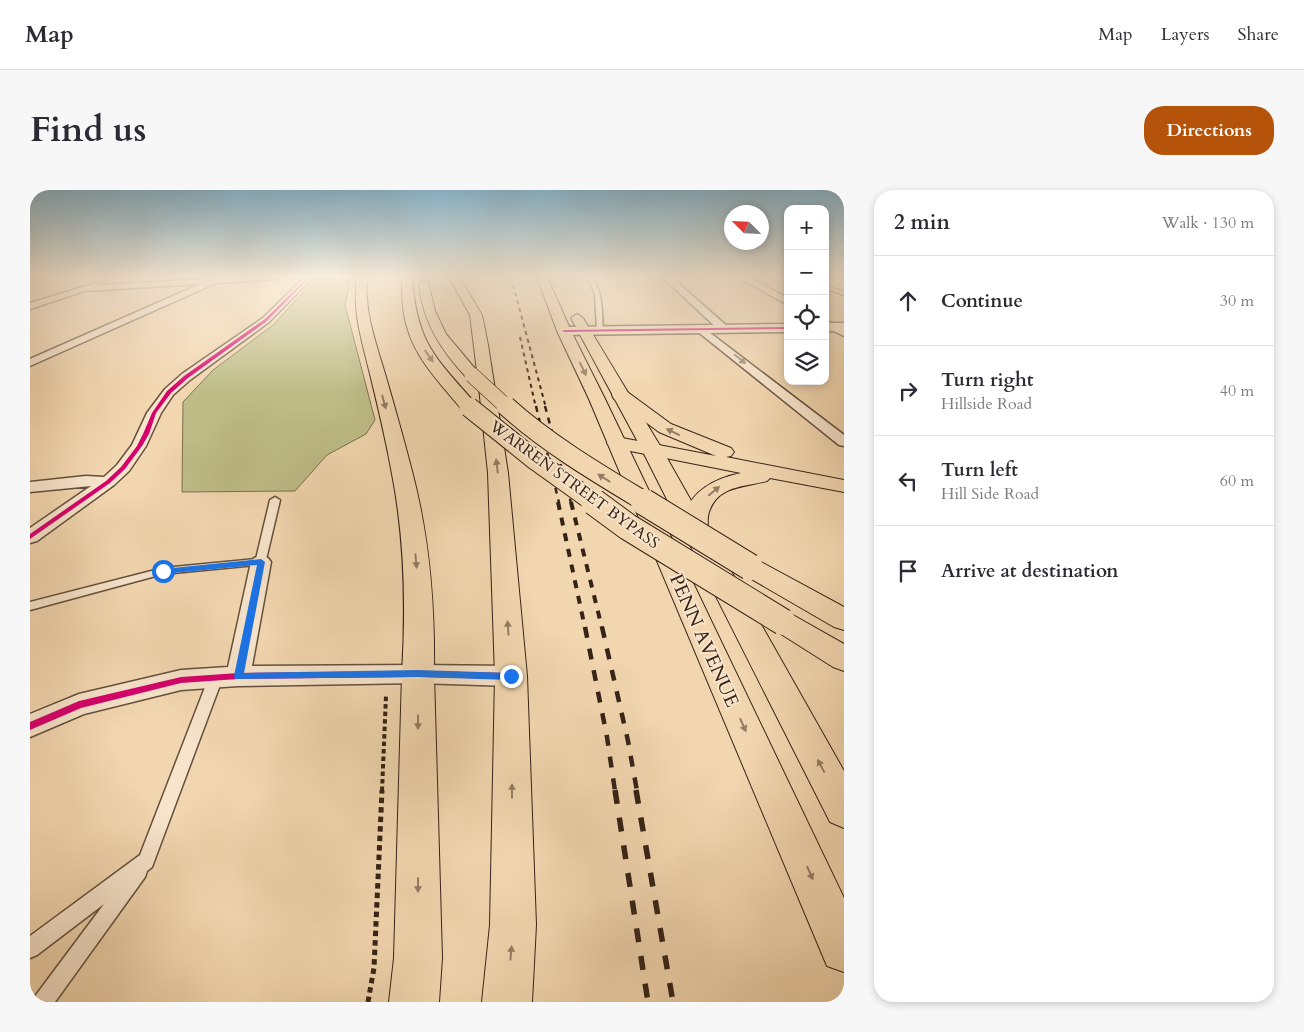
<!DOCTYPE html>
<html lang="en">
<head>
<meta charset="utf-8">
<style>
	:root { --surface:#fff; --page:#f7f7f7; --text:#2b2b33; --muted:#7c7c81; --line:#e1e1e2; --accent:#b45309 }
	body { margin:0; font-family:Cardo,serif; background:var(--page); color:var(--text) }
	.controls { position:absolute; right:15px; top:15px; display:grid; overflow:hidden; border-radius:10px; box-shadow:0 2px 8px #0003 }
	.controls button { width:45px; height:45px; display:grid; place-items:center; padding:0; border:0; border-bottom:1px solid var(--line); background:var(--surface); color:var(--text); font:25px sans-serif }
	.compass { position:absolute; left:694px; top:15px; width:45px; height:45px; border-radius:50%; background:var(--surface); box-shadow:0 2px 8px #0003; rotate:294deg }
	.stop { position:absolute; width:15px; height:15px; margin:-11px; border:4px solid #1a73e8; border-radius:50%; background:#fff }
	.stop.end { background:#1a73e8; border-color:#fff; box-shadow:0 1px 5px #0008 }
	.list { margin:0; padding:0; list-style:none }
	h2 { display:flex; justify-content:space-between; align-items:center; height:65px; margin:0; padding:0 20px; font-size:21px }
	h2 small { font-size:16px; font-weight:400; color:var(--muted) }
	.list li { display:grid; grid-template-columns:32px 1fr auto; gap:15px; align-items:center; box-sizing:border-box; height:90px; padding:0 20px; border-top:1px solid var(--line) }
	.list b { display:block; font-size:19px; white-space:nowrap }
	.list p { margin:0; font-size:16px; white-space:nowrap; color:var(--muted) }
	.list em { font-size:16px; font-style:normal; color:var(--muted) }
	.icon { flex:none; width:28px; height:28px; fill:none; stroke:currentColor; stroke-width:2; stroke-linecap:round; stroke-linejoin:round }
	.map { position:relative; flex:none; width:814px; height:812px; overflow:hidden; border-radius:20px }
	header { display:flex; align-items:center; gap:30px; box-sizing:border-box; height:70px; padding:0 25px; background:var(--surface); border-bottom:1px solid var(--line) }
	header strong { font-size:24px }
	nav { display:flex; gap:28px; margin-inline-start:auto; font-size:18px }
	.intro { display:flex; align-items:center; justify-content:space-between; box-sizing:border-box; height:120px; padding:0 30px }
	h1 { margin:0; font-size:35px }
	.button { padding:12px 22px; border-radius:20px; background:var(--accent); color:#fff; font-size:18px; font-weight:700 }
	main { display:flex; gap:30px; padding:0 30px }
	aside { flex:1; background:var(--surface); border-radius:20px; box-shadow:0 2px 8px #0003 }
	.map>svg:first-child { display:block }
	.green { fill:#bebd88; stroke:#7a7050 }
	.lines { fill:none; stroke-linecap:round; stroke-linejoin:round }
	.service-casing { stroke:#64503d; stroke-width:3 }
	.minor-casing { stroke:#64503d; stroke-width:3 }
	.tertiary-casing { stroke:#64503d; stroke-width:3 }
	.primary-casing { stroke:#352317; stroke-width:2 }
	.trunk-casing { stroke:#352317; stroke-width:2 }
	.motorway-casing { stroke:#352317; stroke-width:2 }
	.path-far1 { stroke:#352317; stroke-width:4; stroke-dasharray:4.5 3; stroke-linecap:butt }
	.path { stroke:#352317; stroke-width:5; stroke-dasharray:5.5 4; stroke-linecap:butt }
	.service { fill:#f7e4cb; fill-rule:evenodd }
	.minor { fill:#f7e4cb; fill-rule:evenodd }
	.tertiary { fill:#f7e4cb; fill-rule:evenodd }
	.primary { fill:#f2d6af; fill-rule:evenodd }
	.trunk { fill:#f2d6af; fill-rule:evenodd }
	.motorway { fill:#f2d6af; fill-rule:evenodd }
	.rail-far4 { stroke:#352317; stroke-width:2; stroke-dasharray:4 4; stroke-linecap:butt }
	.rail-far3 { stroke:#352317; stroke-width:2.5; stroke-dasharray:6 6; stroke-linecap:butt }
	.rail-far2 { stroke:#352317; stroke-width:4; stroke-dasharray:8 8; stroke-linecap:butt }
	.rail-far1 { stroke:#352317; stroke-width:4.5; stroke-dasharray:11 11; stroke-linecap:butt }
	.rail { stroke:#352317; stroke-width:5.5; stroke-dasharray:14 14; stroke-linecap:butt }
	.motorway-bridge-far2-casing { stroke:#352317; stroke-width:16; stroke-linecap:butt }
	.motorway-bridge-far1-casing { stroke:#352317; stroke-width:21; stroke-linecap:butt }
	.motorway-bridge-casing { stroke:#352317; stroke-width:28; stroke-linecap:butt }
	.motorway-bridge-far2 { stroke:#f2d6af; stroke-width:15 }
	.motorway-bridge-far1 { stroke:#f2d6af; stroke-width:19 }
	.motorway-bridge { stroke:#f2d6af; stroke-width:26 }
	.cycleway-casing { stroke:#f7e4cb; stroke-width:3 }
	.cycleway { fill:#d6006c; fill-rule:evenodd }
	.oneway { fill:#947c63 }
	.oneway2 { fill:#968471 }
	.route { fill:#1a73e8 }
	.labels { text-anchor:middle; stroke-width:4; stroke-linejoin:round; paint-order:stroke }
	.far-street-label { font-size:16px; fill:#352317; stroke:#f7e4cb }
	.street-label { font-size:19px; fill:#352317; stroke:#f7e4cb }
</style>
</head>
<body>
<header>
<strong>Map</strong>
<nav><a>Map</a><a>Layers</a><a>Share</a></nav>
</header>
<div class="intro"><h1>Find us</h1><a class="button">Directions</a></div>
<main>
<div class="map">
<svg width="814" height="812" viewBox="0 0 814 812">
	<rect width="100%" height="100%" fill="#f2d6af"/>
	<filter id="stains"><feTurbulence type="fractalNoise" baseFrequency=".004" numOctaves="4"/><feColorMatrix values="0 0 0 0 .2 0 0 0 0 .09 0 0 0 0 .02 0 0 0 .5 -.17"/></filter>
	<radialGradient id="worn" r=".72"><stop offset=".6" stop-color="#630" stop-opacity="0"/><stop offset="1" stop-color="#630" stop-opacity=".3"/></radialGradient>
	<path class="green" d="M287,87H321L315,115L345,230L336,244L297,265L265,301L152,302L153,212L183,180L243,135Z"/>
	<g class="lines">
		<defs>
			<path id="service" d="M558,87H562C573,103 572,123 573,141L570,143L567,141L565,105Z
				M795,95L814,102V105L795,98Z
				M245,307L250,310L235,374L133,384L0,420V412L133,378L226,369L240,310Z
				M186,482L191,483L193,487L122,677L117,681L115,687L25,812H3L6,805L74,714L7,765L0,768V746L110,665L179,487L181,483Z"/>
			<path id="minor" d="M212,87H253L249,89L186,93L0,176V169L170,94L54,101L0,119V113L66,93L70,95Z
				M275,87H283L239,132L160,190L143,205L131,223L116,256L99,281L84,295L7,351L0,353V338L61,296L0,302V292L56,286L74,287L87,275L102,255L117,223L135,199L152,184L233,128Z
				M632,87H641L698,137V141H690Z
				M708,87H718L758,108V115Z
				M795,130L814,139V146L795,137Z
				M671,136L814,245V256L809,255L667,141L666,139Z
				M231,366L238,368L241,372L222,476L388,475L481,476L490,479L493,486L490,493L481,496L388,493L208,496L151,500L54,524L0,547V524L49,504L151,480L198,477L221,372L224,368Z"/>
			<path id="tertiary" d="M795,133H814V141H795Z
				M758,134V142L534,145L528,141L534,137Z"/>
			<path id="primary" d="M507,87H517L541,141L575,209L814,708V782L797,776L559,209L527,141Z
				M547,124L553,128L629,254L814,581V638L800,632L609,254L541,128Z"/>
			<path id="trunk" d="M388,472L399,475L404,484L412,768L409,812H359L364,768L372,484L377,475Z
				M481,474L492,477L497,486L506,735L502,812H452L460,735L465,486L470,477Z"/>
			<path id="motorway" d="M327,87H337C334,122 346,153 356,187C365,218 374,250 382,281C400,349 405,415 404,484L399,493L388,496L377,493L372,484C376,416 375,351 362,284C356,250 348,217 340,184C332,151 322,121 327,87Z
				M372,87H382C387,153 404,166 445,213L448,217L445,221L439,222L433,221C412,195 386,170 377,137C372,121 372,104 372,87Z
				M419,87H429L452,125L458,155L478,283L497,486L492,495L481,498L470,495L465,486L458,283L448,188H437C411,160 393,133 389,94L394,91L398,92L405,121L416,144L447,181L440,125Z
				M590,200L596,201L641,234L701,258L704,262L701,266L696,267L814,290V302L740,288L737,291C715,297 688,295 679,322C676,331 680,340 675,348L666,350L657,348C653,342 654,337 655,330C657,301 687,288 711,283L580,257L577,253L580,249L587,247L686,266L629,242L584,209L582,205L584,201Z
				M720,369L729,371L814,417V440L804,437L711,383L707,377L711,371Z
				M753,422L763,425L814,454V481L803,477L743,439L739,432L743,425Z"/>
		</defs>
		<use href="#service" class="service-casing"/>
		<use href="#minor" class="minor-casing"/>
		<use href="#tertiary" class="tertiary-casing"/>
		<use href="#primary" class="primary-casing"/>
		<use href="#trunk" class="trunk-casing"/>
		<use href="#motorway" class="motorway-casing"/>
		<path class="path-far1" d="M352,601L356,506"/>
		<path class="path" d="M338,812L344,778L352,600"/>
		<use href="#service" class="service"/>
		<use href="#minor" class="minor"/>
		<use href="#tertiary" class="tertiary"/>
		<use href="#primary" class="primary"/>
		<use href="#trunk" class="trunk"/>
		<use href="#motorway" class="motorway"/>
		<path class="rail-far4" d="M481,87L516,218
			M490,147L506,218"/>
		<path class="rail-far3" d="M506,216L529,313
			M515,216L541,313"/>
		<path class="rail-far2" d="M528,312L555,438
			M541,312L572,438"/>
		<path class="rail-far1" d="M555,437L577,547L585,601
			M572,437L598,551L607,601"/>
		<path class="rail" d="M585,600L618,812
			M606,600L643,812"/>
		<defs>
			<path id="motorway-bridge-far2" d="M442,185L478,218"/>
			<path id="motorway-bridge-far1" d="M476,216C518,254 569,284 617,313
				M439,217L505,270L565,313"/>
			<path id="motorway-bridge" d="M564,312L598,337L753,432
				M614,312L720,377"/>
		</defs>
		<use href="#motorway-bridge-far2" class="motorway-bridge-far2-casing"/>
		<use href="#motorway-bridge-far1" class="motorway-bridge-far1-casing"/>
		<use href="#motorway-bridge" class="motorway-bridge-casing"/>
		<use href="#motorway-bridge-far2" class="motorway-bridge-far2"/>
		<use href="#motorway-bridge-far1" class="motorway-bridge-far1"/>
		<use href="#motorway-bridge" class="motorway-bridge"/>
		<defs>
			<path id="cycleway" d="M278,87H280L237,131L158,188L141,203L126,223L119,244L112,256L95,279L80,293L0,349V344L76,291L91,277L107,256L113,244L122,223L137,201L154,186L235,129Z
				M758,137V139L534,142L532,141L534,140Z
				M388,481L481,483L484,484L485,486L484,488L481,489L388,487L208,489L151,493L51,518L0,540V532L49,511L151,487L208,483Z"/>
		</defs>
		<use href="#cycleway" class="cycleway-casing"/>
		<use href="#cycleway" class="cycleway"/>
	</g>
	<defs><path id="oneway-solid" d="M-6-.8H1V-3.2L6.5 0L1 3.2V.8H-6Z" transform="scale(1.25)"/></defs>
	<g class="oneway">
		<use href="#oneway-solid" transform="translate(399 166) rotate(55)"/>
		<use href="#oneway-solid" transform="translate(553 179) rotate(64)"/>
		<use href="#oneway-solid" transform="translate(354 212) rotate(75)"/>
		<use href="#oneway-solid" transform="translate(643 242) rotate(-154)"/>
		<use href="#oneway-solid" transform="translate(467 276) rotate(-97)"/>
		<use href="#oneway-solid" transform="translate(574 288) rotate(-148)"/>
		<use href="#oneway-solid" transform="translate(684 301) rotate(-40)"/>
		<use href="#oneway-solid" transform="translate(386 371) rotate(85)"/>
		<use href="#oneway-solid" transform="translate(478 438) rotate(-94)"/>
		<use href="#oneway-solid" transform="translate(388 532) rotate(90)"/>
		<use href="#oneway-solid" transform="translate(713 535) rotate(66)"/>
		<use href="#oneway-solid" transform="translate(791 576) rotate(-118)"/>
		<use href="#oneway-solid" transform="translate(482 601) rotate(-90)"/>
		<use href="#oneway-solid" transform="translate(780 683) rotate(66)"/>
		<use href="#oneway-solid" transform="translate(388 695) rotate(90)"/>
		<use href="#oneway-solid" transform="translate(481 763) rotate(-85)"/>
	</g>
	<use class="oneway2" href="#oneway-solid" transform="translate(710 169) rotate(39)"/>
	<linearGradient id="sky" x2="0" y2="1"><stop stop-color="#89b6ce"/><stop offset="0.43" stop-color="#f9eddb"/><stop offset="1" stop-color="#f9eddb" stop-opacity="0"/></linearGradient>
	<rect width="814" height="201" fill="url(#sky)"/>
	<path class="route" d="M231,369L235,372L214,483L388,480L481,483L486,486L481,490L388,487L205,489L204,486L227,375L133,384L129,381L133,379Z"/>
	<g class="labels">
		<g class="far-street-label">
			<text transform="translate(545 294) rotate(36)" y="6">WARREN STREET BYPASS</text>
		</g>
		<g class="street-label">
			<text transform="translate(675 450) rotate(66)" y="7">PENN AVENUE</text>
		</g>
	</g>
	<rect width="100%" height="100%" filter="url(#stains)"/>
	<rect width="100%" height="100%" fill="url(#worn)"/>
</svg>
<div class="controls">
<button>+</button>
<button>−</button>
<button><svg class="icon" aria-label="locate" viewBox="0 0 24 24"><circle cx="12" cy="12" r="6"/><path d="M12 2v4M12 18v4M2 12h4M18 12h4"/></svg></button>
<button><svg class="icon" aria-label="layers" viewBox="0 0 24 24"><path d="M12 4l9 5-9 5-9-5zM3 14l9 5 9-5"/></svg></button>
</div>
<svg class="compass" viewBox="-18 -18 36 36"><path d="M0-13l5 13h-10z" fill="#e53935"/><path d="M0 13l5-13h-10z" fill="#7c7c81"/></svg>
<div class="stop" style="left:133px;top:381px"></div>
<div class="stop end" style="left:481px;top:486px"></div>
</div>
<aside>
<h2>2 min<small>Walk · 130 m</small></h2>
<ul class="list">
<li><svg class="icon" aria-label="ahead" viewBox="0 0 24 24"><path d="M12 20V5M6 11l6-6 6 6"/></svg><div><b>Continue</b></div><em>30 m</em></li>
<li><svg class="icon" aria-label="right" viewBox="0 0 24 24"><path d="M7 20v-9h11M14 6l5 5-5 5"/></svg><div><b>Turn right</b><p>Hillside Road</p></div><em>40 m</em></li>
<li><svg class="icon" aria-label="left" viewBox="0 0 24 24"><path d="M17 20v-9H6M10 6l-5 5 5 5"/></svg><div><b>Turn left</b><p>Hill Side Road</p></div><em>60 m</em></li>
<li><svg class="icon" aria-label="arrive" viewBox="0 0 24 24"><path d="M6 21V4h12l-3 4 3 4H6"/></svg><div><b>Arrive at destination</b></div></li>
</ul>
</aside>
</main>
</body>
</html>
